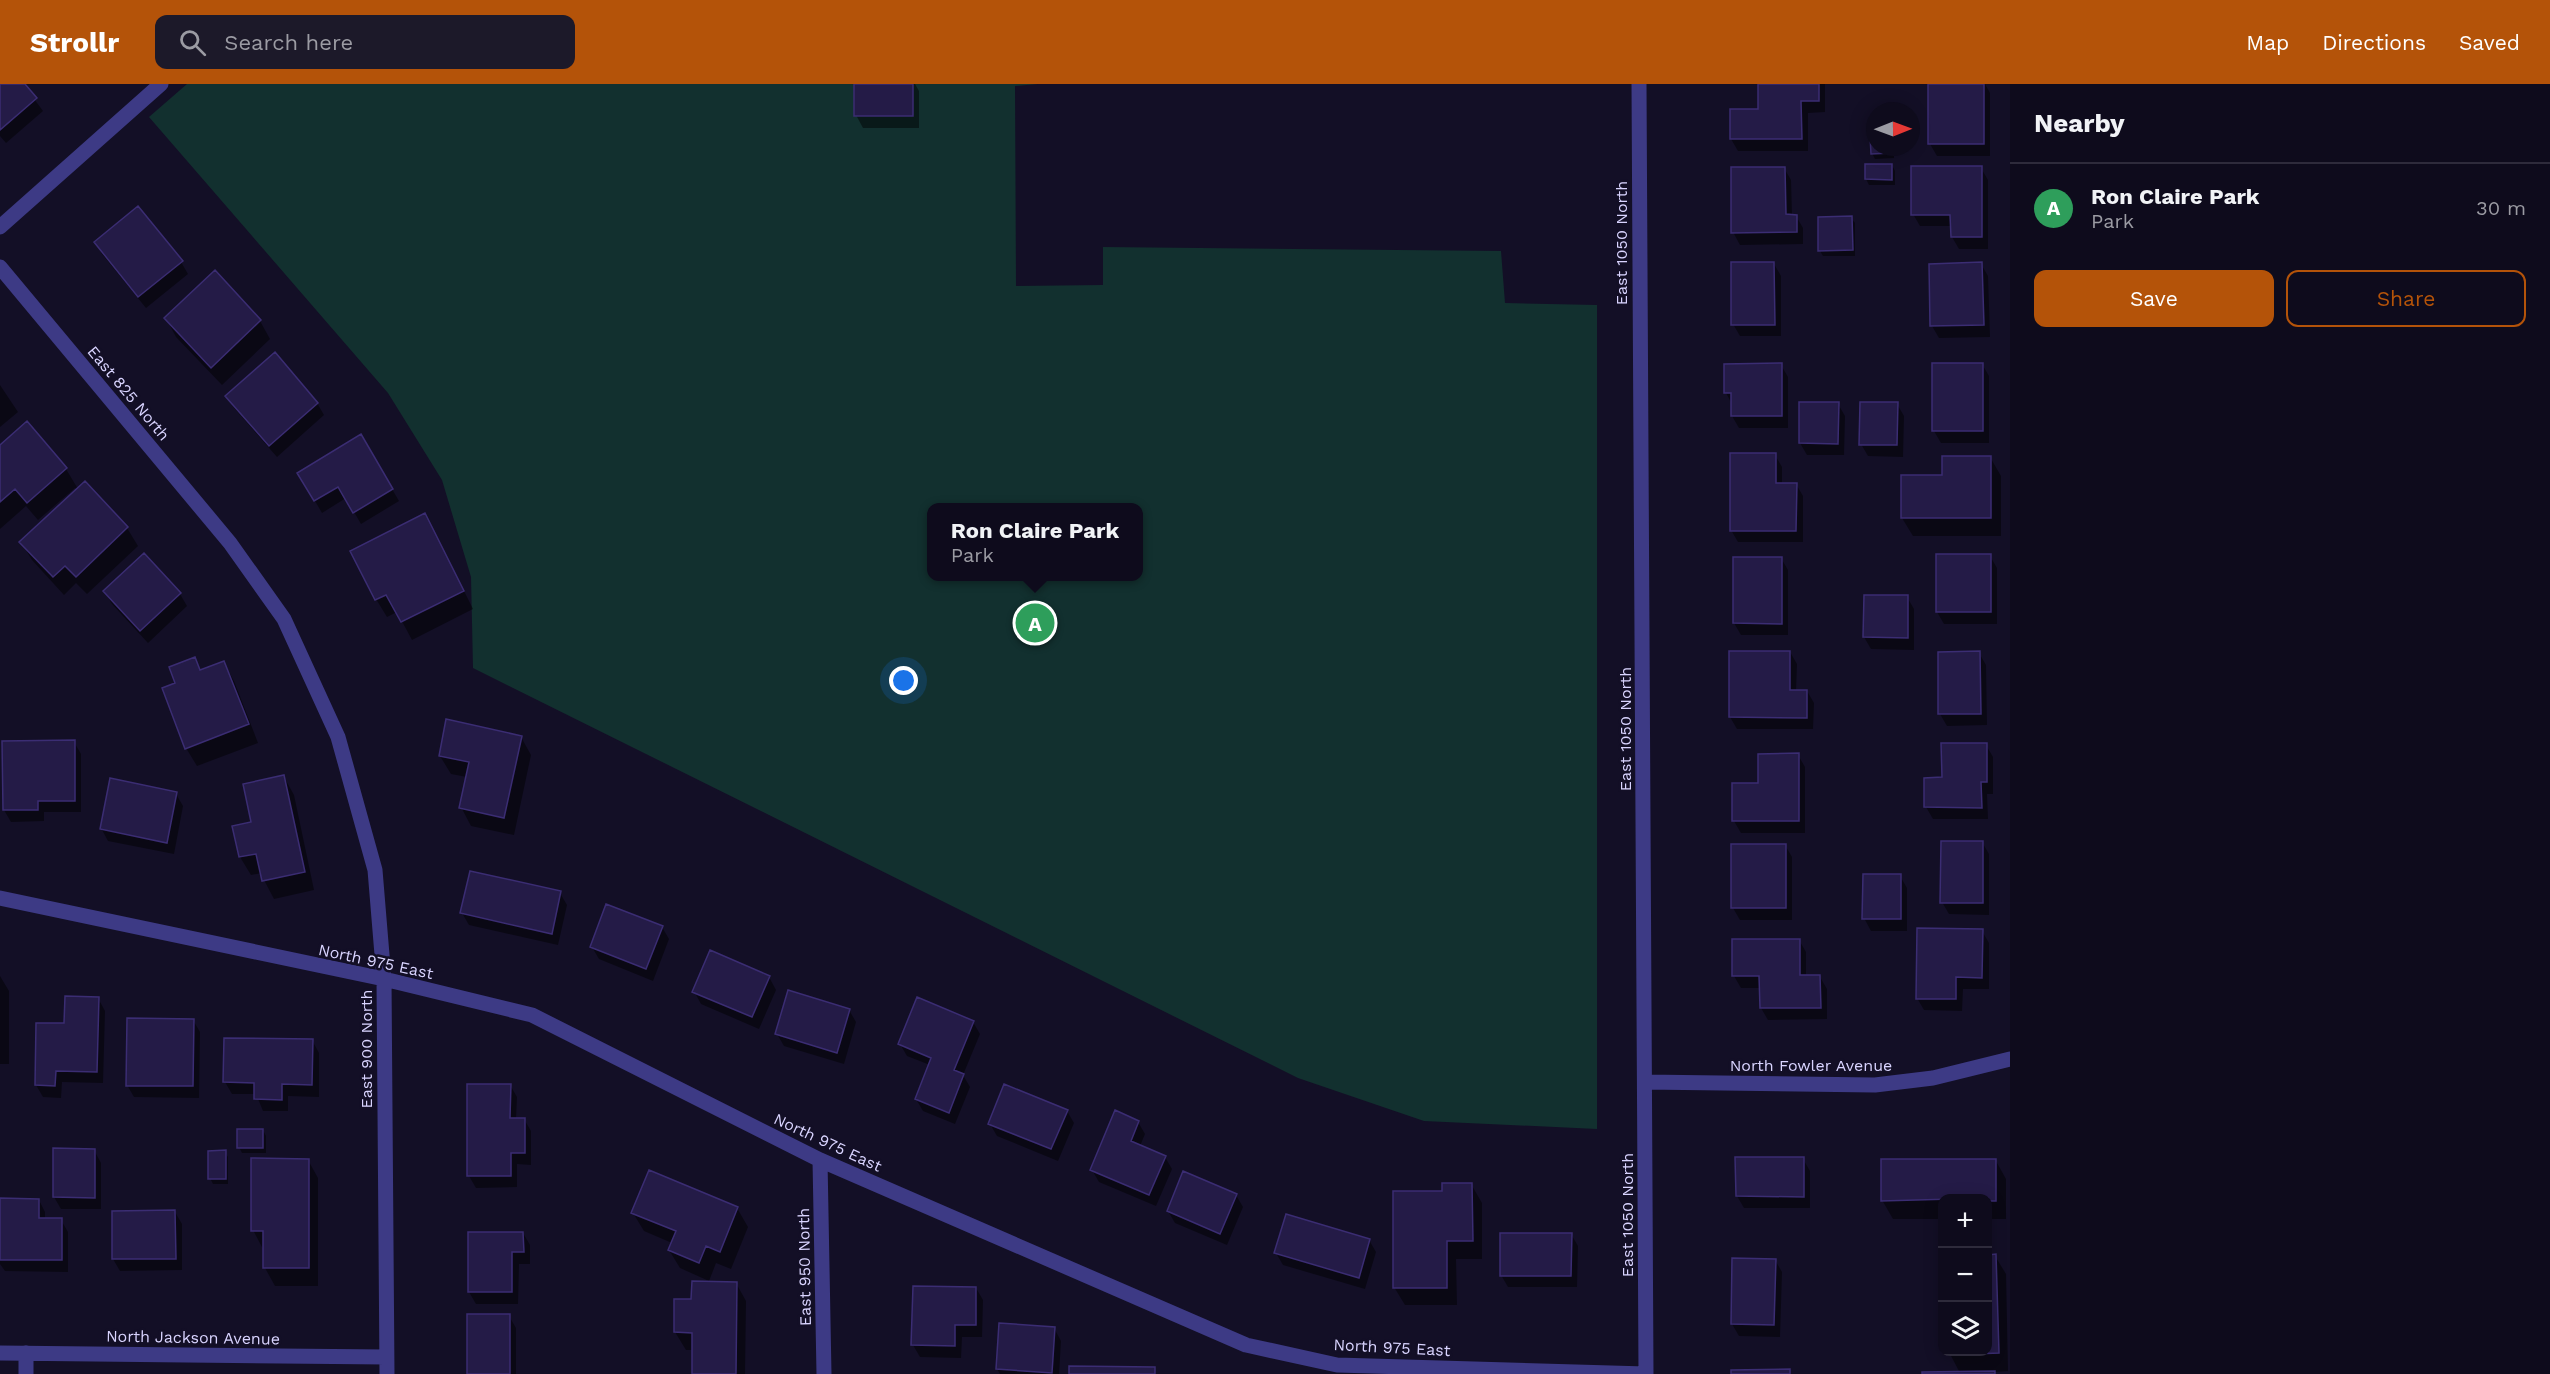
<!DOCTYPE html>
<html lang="en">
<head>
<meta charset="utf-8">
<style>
	:root { --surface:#0e0b1c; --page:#1c1929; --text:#f1f3f6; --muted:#9b9ba3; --line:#2e2b3b; --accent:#b45309 }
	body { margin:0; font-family:"Work Sans",sans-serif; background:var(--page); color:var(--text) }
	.controls { position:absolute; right:18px; bottom:18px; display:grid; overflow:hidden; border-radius:12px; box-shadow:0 3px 15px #0003 }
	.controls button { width:54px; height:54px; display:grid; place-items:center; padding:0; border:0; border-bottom:2px solid var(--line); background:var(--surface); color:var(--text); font:30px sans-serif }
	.compass { position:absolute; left:1866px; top:18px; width:54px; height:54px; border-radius:50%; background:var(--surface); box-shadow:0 3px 15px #0003; rotate:89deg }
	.you { position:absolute; left:904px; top:597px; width:21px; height:21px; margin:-15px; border:4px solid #fff; border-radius:50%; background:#1a73e8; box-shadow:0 0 0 9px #1a73e833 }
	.badge { display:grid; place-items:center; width:39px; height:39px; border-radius:50%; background:var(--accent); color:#fff; font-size:20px; font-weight:700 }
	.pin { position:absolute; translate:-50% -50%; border:3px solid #fff; box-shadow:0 2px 6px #0006 }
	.popup { position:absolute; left:927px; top:419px; width:216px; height:78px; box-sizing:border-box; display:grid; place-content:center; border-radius:12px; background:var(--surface); filter:drop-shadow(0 2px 4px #0005); font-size:20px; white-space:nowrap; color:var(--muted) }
	.popup b { font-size:22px; color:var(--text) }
	.popup::after { content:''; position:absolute; left:50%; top:100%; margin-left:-12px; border:12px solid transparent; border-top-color:var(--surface) }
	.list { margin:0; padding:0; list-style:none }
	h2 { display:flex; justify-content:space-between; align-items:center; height:78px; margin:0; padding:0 24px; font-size:26px }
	h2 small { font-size:20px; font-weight:400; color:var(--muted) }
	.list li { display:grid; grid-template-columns:39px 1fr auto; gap:18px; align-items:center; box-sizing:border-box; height:90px; padding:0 24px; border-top:2px solid var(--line) }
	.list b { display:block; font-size:22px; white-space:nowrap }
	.list p { margin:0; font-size:20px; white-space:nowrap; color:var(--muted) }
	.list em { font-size:20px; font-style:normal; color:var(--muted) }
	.actions { display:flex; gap:12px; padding:18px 24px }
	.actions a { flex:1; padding:14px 0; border:2px solid var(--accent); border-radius:12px; text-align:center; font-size:21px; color:var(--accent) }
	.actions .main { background:var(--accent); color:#fff }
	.icon { flex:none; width:33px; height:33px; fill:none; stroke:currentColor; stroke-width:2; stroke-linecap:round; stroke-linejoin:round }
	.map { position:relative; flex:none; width:2010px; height:1290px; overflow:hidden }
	header { display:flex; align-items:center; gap:36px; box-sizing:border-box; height:84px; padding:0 30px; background:var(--accent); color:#fff }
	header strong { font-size:28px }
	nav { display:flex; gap:33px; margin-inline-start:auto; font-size:21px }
	.search { width:420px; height:54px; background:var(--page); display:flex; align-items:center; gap:15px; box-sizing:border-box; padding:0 21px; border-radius:12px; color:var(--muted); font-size:22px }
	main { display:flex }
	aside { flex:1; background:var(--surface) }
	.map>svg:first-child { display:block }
	.green { fill:#12302f; fill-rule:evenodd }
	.shadow { fill:#0007 }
	.building { fill:#241b47; stroke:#3b2d73; stroke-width:1.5 }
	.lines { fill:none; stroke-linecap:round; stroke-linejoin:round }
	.minor { stroke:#3d3a85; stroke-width:15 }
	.labels { text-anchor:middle; stroke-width:5; stroke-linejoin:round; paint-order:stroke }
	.street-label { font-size:16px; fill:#d9d4ff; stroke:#130f26 }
</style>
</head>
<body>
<header>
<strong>Strollr</strong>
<div class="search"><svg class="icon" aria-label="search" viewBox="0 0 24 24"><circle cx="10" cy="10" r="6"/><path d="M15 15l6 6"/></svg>Search here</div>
<nav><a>Map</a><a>Directions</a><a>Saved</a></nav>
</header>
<main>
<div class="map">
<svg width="2010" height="1290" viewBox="0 0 2010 1290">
	<rect width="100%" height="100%" fill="#130f26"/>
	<path class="green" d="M187,0H1038L1015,2L1016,202L1103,201V163L1501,167L1505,219L1597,221V1045L1424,1037L1298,994L473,584L471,493L442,396L388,309L149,33ZM932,424H1138V492H932Z"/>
	<path class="shadow" d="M0,0H23L43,27L6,59L0,52Z
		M856,0H915L919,7V44H863L856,31Z
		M1760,0H1825V28L1808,29V67H1738L1731,55L1760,26Z
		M1930,0H1985L1990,9V72H1937L1930,60Z
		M1875,53V63H1894V74L1875,75L1872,69Z
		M1866,81H1892L1895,87V101H1869L1866,95Z
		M1784,84L1791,96L1792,132H1796L1803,144V160L1740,161L1733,148Z
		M1981,84L1988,96V165H1959L1952,153V142H1920L1913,130Z
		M1851,134L1855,139V172H1823L1820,167Z
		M96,158L181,178L188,190L146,224L102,170Z
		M1774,180L1781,192V252H1740L1733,240Z
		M1981,180L1988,192L1990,253L1939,254L1932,242Z
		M166,234L260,237L270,255L222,301L176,253Z
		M1982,280L1989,292V359H1941L1934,347Z
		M1781,281L1788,293V344H1739L1732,332V320L1726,309Z
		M0,301L18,328L0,343Z
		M227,312L317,319L324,331L277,373L234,324Z
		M1838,320L1845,332L1844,371H1807L1800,359Z
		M1897,320L1904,332L1903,373L1868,372L1861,360Z
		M361,352L399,417L361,440L346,414L322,429L299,389Z
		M0,363L66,385L78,405L85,399L127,444L138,462L87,510L76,499L64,511L32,476L21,458L77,406L75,404L38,436L26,422L0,445Z
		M1775,371L1782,383V400H1796L1803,412V458H1738L1731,446Z
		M1990,373L2001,392V452H1913L1902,434L1944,392Z
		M435,449L473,525L412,556L397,528L387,533L376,515Z
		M144,471L180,510L187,522L148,559L112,520L105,508Z
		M1990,472L1997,484V540H1944L1937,528Z
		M1781,474L1788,486V551H1741L1734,539Z
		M1907,513L1914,525V566L1871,565L1864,553Z
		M1790,568L1797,580L1796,607H1807L1814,619L1813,645H1737L1730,633Z
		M1979,569L1986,581L1987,641L1947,642L1940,630Z
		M194,575L201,587L224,579L234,597L258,659L197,682L186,664L177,600Z
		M521,653L531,671L514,751L471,742L461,723L467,693L451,690L440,672Z
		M74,658L81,670V728H44V737L11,738L4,726Z
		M1986,661L1993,673V710H1987L1988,735H1933L1926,723V695H1943Z
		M1798,671L1805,683V749H1741L1734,737V701L1760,700Z
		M284,693L294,711L314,806L274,815L264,796L262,789L251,791L240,773L253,739Z
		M176,710L183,722L174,770L108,757L101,744Z
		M1982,758L1989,770V831L1949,830L1942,818Z
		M1733,761H1785L1792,773V836H1740L1733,824Z
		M1900,792L1907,804V847H1871L1864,834Z
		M560,809L567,821L558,861L469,841L462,829Z
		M662,843L669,855L653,897L599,875L592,863Z
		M1982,847L1989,859V905H1963L1962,927L1924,926L1917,914Z
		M1799,856L1806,868V893H1820L1827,905V935L1768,936L1761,924V904H1741L1734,892Z
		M0,892L9,907V980H0Z
		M769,893L776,906L759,945L701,920L694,907Z
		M98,914L105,927L103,999L62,998L61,1014L43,1013L36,1001L37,940H66Z
		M849,926L856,938L844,980L784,962L777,950Z
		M193,936L200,948L199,1014L134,1013L127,1001Z
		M973,938L980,950L963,991L970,1003L955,1040L923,1027L916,1015L930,981L907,972L900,960Z
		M312,956L319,969V1013L288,1012V1027H263L256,1010H232L225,998Z
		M510,1001L517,1013L516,1035H524L531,1047V1081L517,1080V1103L476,1104L469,1092Z
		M1067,1027L1074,1039L1058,1077L997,1052L990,1040Z
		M1138,1038L1145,1050L1140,1062L1165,1073L1172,1085L1156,1122L1099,1098L1092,1086Z
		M263,1046L266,1052V1069H242L239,1063Z
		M94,1066L101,1079V1125H61L54,1113Z
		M225,1068L228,1073V1100H213L210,1094Z
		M1803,1075L1810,1087V1124H1744L1737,1112Z
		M308,1076L318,1094V1202H275L265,1184L263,1165L253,1146Z
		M1996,1077L2006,1095V1135H1988V1114H1942V1135H1893L1882,1116Z
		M1471,1100L1482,1119V1175H1456L1457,1221H1405L1394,1203L1444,1109Z
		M1236,1111L1243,1123L1227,1161L1175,1139L1168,1127Z
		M0,1116H39L45,1128V1136H61L68,1148V1188L5,1187L0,1180Z
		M737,1124L748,1143L731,1185L716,1179L709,1197L680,1184L669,1166L672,1159L644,1147L633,1129Z
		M175,1128L182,1140V1186L120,1187L113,1175Z
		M523,1149L530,1161V1180H519L518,1220H476L469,1208Z
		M1571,1150L1578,1162L1577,1203H1508L1501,1191Z
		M1369,1156L1376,1168L1365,1205L1283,1181L1276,1169Z
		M1988,1172H1995L2006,1190L2008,1287L1994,1288L1995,1290H1924L1960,1289L1949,1268H1988Z
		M1775,1176L1782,1188L1780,1253L1739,1252L1732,1240Z
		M736,1199L746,1217L745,1290H693V1266H686L675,1248V1216H693Z
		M914,1204H976L983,1216L982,1253H962L961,1274L920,1273L913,1261Z
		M509,1232L516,1244V1290H469Z
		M1054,1244L1061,1257L1059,1290H1000L997,1285Z"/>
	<path class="building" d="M0,0H25L37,14L0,46Z
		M854,0H913V32H854Z
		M1758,0H1819V17H1801L1802,55H1730V25H1758Z
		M1928,0H1984V60H1928Z
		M1870,52H1875V63H1892V69L1871,70Z
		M1865,80H1892V96L1865,95Z
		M1911,82H1982V153H1951L1950,131H1911Z
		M1731,83H1785L1786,130L1797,131V148L1731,149Z
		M138,122L183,177L138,213L94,158Z
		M1852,132L1853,166L1818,167V133Z
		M1731,178H1774L1775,241H1731Z
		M1982,178L1984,241L1930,242L1929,180Z
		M215,186L261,236L211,284L164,234Z
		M275,268L318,319L269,362L225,312Z
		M1782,279V332H1731V309H1724V280Z
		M1932,279H1983V347H1932Z
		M1799,318H1839L1838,360L1799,359Z
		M1860,318H1898L1897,361H1859Z
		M27,337L67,384L27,419L15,405L0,418V361Z
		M361,350L393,405L353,429L338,403L314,417L297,389Z
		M1730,369H1776V399H1797L1796,447H1730Z
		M1942,372H1991V434H1901V391H1942Z
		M85,397L128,443L76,493L65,482L53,493L19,458Z
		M425,429L464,507L401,538L386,511L375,516L350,467Z
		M144,469L181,509L140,547L103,507Z
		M1936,470H1991V528H1936Z
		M1733,473H1782V540L1733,539Z
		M1864,511H1908V554L1863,553Z
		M1729,567H1790V606H1807V634L1729,633Z
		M1980,567L1981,630H1938V568Z
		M195,573L200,586L224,577L249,640L185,665L162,604L175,599L169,583Z
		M446,635L522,652L504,734L459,724L469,678L439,672Z
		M75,656V717H38V726H3L2,657Z
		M1941,659H1987V698H1981L1982,724L1924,723V694L1942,693Z
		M1799,669V737H1732V699H1758V670Z
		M284,691L305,788L262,797L256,770L239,773L232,742L251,738L243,700Z
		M110,694L177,708L167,759L100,745Z
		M1941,757H1983V819H1940Z
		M1731,760H1786V824H1731Z
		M470,787L561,807L552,850L460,829Z
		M1863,790H1901V835H1862Z
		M606,820L663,842L646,885L590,863Z
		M1917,844L1983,845L1982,894L1956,893V915H1916Z
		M1732,855H1800V891H1820L1821,924H1760L1759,892H1732Z
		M710,866L770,892L752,933L692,908Z
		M788,906L850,925L837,969L775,950Z
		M65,912L99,913L97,988L56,987L55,1002L35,1001L36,939H64Z
		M917,913L974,937L954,986L964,990L949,1029L915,1015L931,974L898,960Z
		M127,934L194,935L193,1002H126Z
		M224,954L313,955L312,1001L282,1000V1016L254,1015V999L223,998Z
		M467,1000H511L510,1034H525V1069H511V1092H467Z
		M1004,1000L1068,1026L1051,1065L988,1040Z
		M1115,1026L1139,1037L1131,1057L1166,1072L1149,1111L1090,1086Z
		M237,1045H263V1064H237Z
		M53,1064L95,1065V1114L53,1113Z
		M226,1066V1095H208V1067Z
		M1735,1073H1804V1113L1736,1112Z
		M251,1074L309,1075V1184H263V1147H251Z
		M1881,1075H1996V1117H1988V1114L1881,1117Z
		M649,1086L738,1123L720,1168L706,1162L699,1179L668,1166L676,1147L631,1129Z
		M1183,1087L1237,1110L1220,1150L1167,1127Z
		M1442,1099H1472L1473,1157H1447V1204H1393V1107H1442Z
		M0,1114L39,1115V1134H62V1176H0Z
		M175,1126L176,1175H112V1127Z
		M1286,1130L1370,1155L1359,1194L1274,1169Z
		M468,1148H523L524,1168H512V1208H468Z
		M1500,1149H1572L1571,1192H1500Z
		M1996,1170L1999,1269L1947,1271V1268H1988V1171Z
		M1732,1174L1776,1175L1774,1241L1731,1240Z
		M692,1197L737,1198L736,1290H692V1249L674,1248V1215H691Z
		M913,1202L976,1203V1241H955V1262L911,1261Z
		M467,1230H510V1290H467Z
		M999,1239L1055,1243L1052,1289L996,1285Z
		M1069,1282L1155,1283V1290H1069Z
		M1790,1285V1290H1731V1286Z
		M1995,1287V1290H1922V1288Z"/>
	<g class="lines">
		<path class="minor" d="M1639,0L1646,1290
			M0,143L161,0
			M0,183L230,459L284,535L338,653L375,786L384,895L387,1290
			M0,814L384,895L532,931L820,1076L1246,1261L1337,1281L1646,1290
			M1645,998L1875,1001L1933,994L2010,975
			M820,1076L824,1290
			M0,1269L386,1273
			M26,1290V1269"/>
	</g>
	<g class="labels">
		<g class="street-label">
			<text transform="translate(1621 159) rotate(-90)" y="6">East 1050 North</text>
			<text transform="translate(129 309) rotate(50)" y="6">East 825 North</text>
			<text transform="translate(1625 645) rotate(-90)" y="6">East 1050 North</text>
			<text transform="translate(376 877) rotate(12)" y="6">North 975 East</text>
			<text transform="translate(366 965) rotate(-90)" y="6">East 900 North</text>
			<text x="1811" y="987">North Fowler Avenue</text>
			<text transform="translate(828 1058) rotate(25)" y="6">North 975 East</text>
			<text transform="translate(1627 1131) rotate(-90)" y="6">East 1050 North</text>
			<text transform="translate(804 1183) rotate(-91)" y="6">East 950 North</text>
			<text transform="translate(193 1253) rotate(1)" y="6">North Jackson Avenue</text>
			<text transform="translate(1392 1263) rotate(3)" y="6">North 975 East</text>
		</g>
	</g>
</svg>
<div class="controls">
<button>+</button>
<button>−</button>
<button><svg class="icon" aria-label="layers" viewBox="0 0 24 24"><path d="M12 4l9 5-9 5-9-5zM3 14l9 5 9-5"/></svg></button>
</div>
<svg class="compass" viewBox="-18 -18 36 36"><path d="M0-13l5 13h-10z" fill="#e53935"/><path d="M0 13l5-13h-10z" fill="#9b9ba3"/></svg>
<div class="you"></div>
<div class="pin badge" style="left:1035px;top:539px;background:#2e9e5b">A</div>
<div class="popup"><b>Ron Claire Park</b>Park</div>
</div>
<aside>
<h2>Nearby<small></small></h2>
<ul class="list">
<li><span class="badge" style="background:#2e9e5b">A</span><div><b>Ron Claire Park</b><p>Park</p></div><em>30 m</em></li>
</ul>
<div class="actions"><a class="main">Save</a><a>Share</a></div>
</aside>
</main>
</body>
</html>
